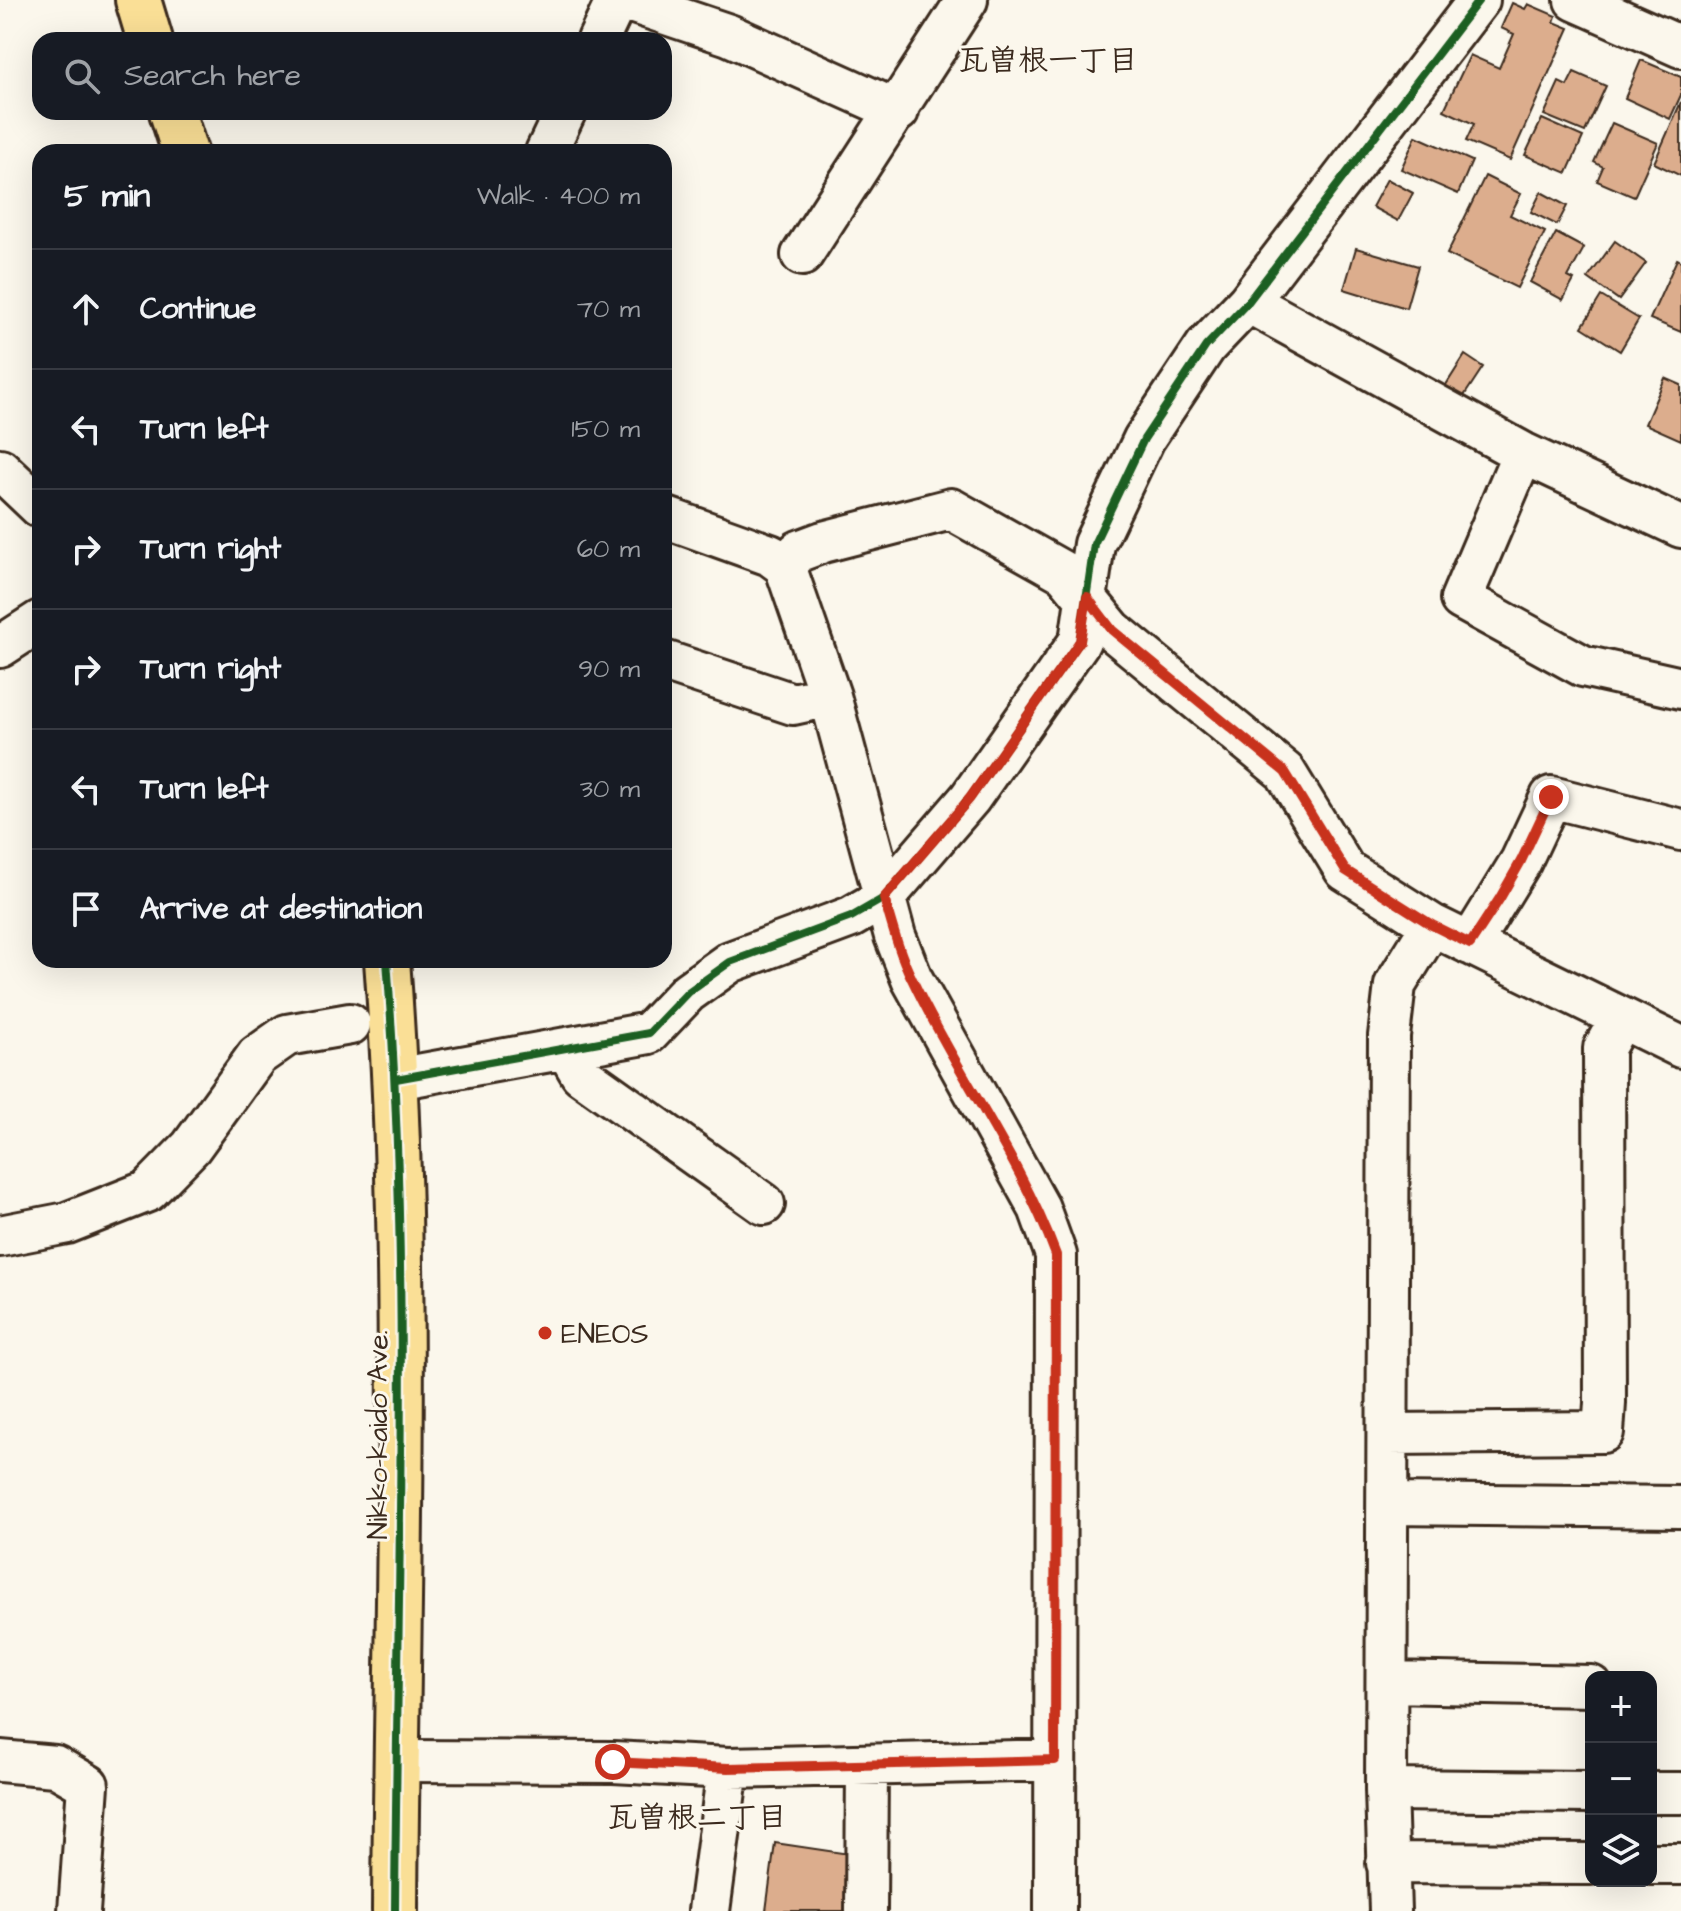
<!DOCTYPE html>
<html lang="en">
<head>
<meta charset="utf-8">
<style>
	:root { --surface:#171b24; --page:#242831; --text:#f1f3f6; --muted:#9ea1a6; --line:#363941 }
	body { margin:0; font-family:"Architects Daughter","Klee One",sans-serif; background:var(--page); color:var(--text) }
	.controls { position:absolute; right:24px; bottom:24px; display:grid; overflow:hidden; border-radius:16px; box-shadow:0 8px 32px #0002 }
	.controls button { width:72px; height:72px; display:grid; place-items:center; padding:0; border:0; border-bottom:2px solid var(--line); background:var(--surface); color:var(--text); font:40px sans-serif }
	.stop { position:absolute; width:24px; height:24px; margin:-18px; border:6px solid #c8321e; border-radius:50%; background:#fff }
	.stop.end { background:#c8321e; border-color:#fff; box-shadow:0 2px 8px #0008 }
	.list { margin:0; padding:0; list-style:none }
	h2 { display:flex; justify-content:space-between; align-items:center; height:104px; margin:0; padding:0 32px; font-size:34px }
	h2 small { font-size:26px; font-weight:400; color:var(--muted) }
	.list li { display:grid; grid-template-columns:52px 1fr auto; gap:24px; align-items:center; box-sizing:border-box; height:120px; padding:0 32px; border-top:2px solid var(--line) }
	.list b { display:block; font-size:30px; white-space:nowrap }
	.list em { font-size:26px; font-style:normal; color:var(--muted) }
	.icon { flex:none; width:44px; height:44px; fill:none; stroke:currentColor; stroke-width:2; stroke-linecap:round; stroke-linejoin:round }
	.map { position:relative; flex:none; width:1681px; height:1911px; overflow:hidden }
	.search { position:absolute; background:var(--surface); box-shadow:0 8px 32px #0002; left:32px; top:32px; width:640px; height:88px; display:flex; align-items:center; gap:20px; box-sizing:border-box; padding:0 28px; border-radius:24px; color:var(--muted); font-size:30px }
	.panel { position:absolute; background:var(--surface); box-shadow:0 8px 32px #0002; left:32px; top:144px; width:640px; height:824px; border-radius:24px }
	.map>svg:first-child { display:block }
	.building { fill:#dcad8d; stroke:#3b2a1e; stroke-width:2 }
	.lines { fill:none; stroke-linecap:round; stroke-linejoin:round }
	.minor-casing { stroke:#3b2a1e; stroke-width:46 }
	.major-casing { stroke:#3b2a1e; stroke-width:50 }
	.minor { stroke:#fbf7ec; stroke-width:40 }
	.major { stroke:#fadf96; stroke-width:44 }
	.cycleway-casing { stroke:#fbf7ec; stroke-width:13 }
	.cycleway { stroke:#1b5e20; stroke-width:8 }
	.route { stroke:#c8321e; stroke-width:10 }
	.poi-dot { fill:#c8321e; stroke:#fbf7ec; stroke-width:3 }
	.labels { text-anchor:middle; stroke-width:6; stroke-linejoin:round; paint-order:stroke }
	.poi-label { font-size:28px; fill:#3b2a1e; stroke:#fbf7ec; text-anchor:start }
	.street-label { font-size:28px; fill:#3b2a1e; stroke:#fbf7ec }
	.neighbourhood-label { font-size:30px; font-weight:bold; fill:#3b2a1e; stroke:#fbf7ec }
</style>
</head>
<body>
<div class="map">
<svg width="1681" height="1911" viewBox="0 0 1681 1911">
	<rect width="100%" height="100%" fill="#fbf7ec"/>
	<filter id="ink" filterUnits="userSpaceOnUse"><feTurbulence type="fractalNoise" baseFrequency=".0125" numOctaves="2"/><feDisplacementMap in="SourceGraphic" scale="16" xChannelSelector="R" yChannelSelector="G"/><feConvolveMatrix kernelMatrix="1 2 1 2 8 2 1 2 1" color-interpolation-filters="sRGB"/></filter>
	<g filter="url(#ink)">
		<path class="building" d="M1512,3L1525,9L1528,4L1556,16L1554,22L1569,28L1510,160L1466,141L1474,124L1444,110L1470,55L1499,68L1514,34L1501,28Z
			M1641,60L1681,77V95L1670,119L1625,98Z
			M1574,72L1606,86L1585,132L1544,115L1559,82L1567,86Z
			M1681,102V176L1654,163Z
			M1542,119L1583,137L1567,173L1525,155Z
			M1612,123L1658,143L1634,197L1597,181L1603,167L1594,162Z
			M1416,136L1472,161L1458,194L1401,169Z
			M1485,176L1521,194L1510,215L1545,232L1517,288L1447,254Z
			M1387,179L1413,193L1398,221L1372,207Z
			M1541,192L1567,206L1557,225L1531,212Z
			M1556,233L1584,248L1568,277L1574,280L1563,300L1530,282Z
			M1615,241L1646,263L1619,300L1588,278Z
			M1356,248L1418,266L1406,308L1344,289Z
			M1677,259L1681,261V332L1650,319Z
			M1601,296L1639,319L1620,351L1582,327Z
			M1465,355L1483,367L1462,399L1444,388Z
			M1665,378L1681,385V440L1645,424Z
			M775,1843L856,1855L848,1911H766Z"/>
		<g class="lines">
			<defs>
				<path id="minor" d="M625,0L729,35L898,111
					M1575,0L1681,47
					M598,40L617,0
					M546,152L565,112
					M802,255L967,0
					M1248,302L1523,453L1681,527
					M1523,453L1461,599L1583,666L1681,688
					M0,469L40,507
					M664,517L770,555L785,566L830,696L895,936L912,979L1039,1208L1056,1255L1055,1911
					M785,566L799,551L823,542L951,509L1065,573L1112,630L1285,772L1345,870L1432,925L1681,1047
					M0,647L40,621
					M664,661L793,704L830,696
					M1470,944L1521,861L1551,797L1681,830
					M567,1050L581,1074L764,1204
					M396,1079L649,1033L688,992L730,962L851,917L884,898L970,798L1080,641L1094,544L1144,439L1206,346L1248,302L1479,0
					M0,1236L67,1223L148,1191L191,1147L257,1056L287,1035L350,1024
					M1388,1434L1603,1432L1605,1403L1604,1048L1621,1018
					M1389,1504L1681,1507
					M1388,1682L1591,1686
					M0,1761L55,1766L88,1785L79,1911
					M396,1761L613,1762L728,1768L1055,1760
					M1386,1790L1591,1792
					M1651,1793H1681
					M1387,1863L1591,1864
					M1651,1864H1681
					M709,1911L728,1768
					M866,1911L867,1765
					M1390,1911L1386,1790L1389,1036L1395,985L1432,925"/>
				<path id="major" d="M138,0L150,40
					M172,112L185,152
					M387,960C411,1276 397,1594 395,1911"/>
			</defs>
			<use href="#minor" class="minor-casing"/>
			<use href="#major" class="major-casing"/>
			<use href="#minor" class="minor"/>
			<use href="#major" class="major"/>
			<defs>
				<path id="cycleway" d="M387,960C411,1276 397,1594 395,1911
					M396,1079L649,1033L688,992L730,962L851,917L884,898L970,798L1080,641L1094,544L1144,439L1206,346L1248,302L1479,0"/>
			</defs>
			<use href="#cycleway" class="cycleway-casing"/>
			<use href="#cycleway" class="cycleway"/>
		</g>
	</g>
	<g class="lines" filter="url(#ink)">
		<path class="route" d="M613,1762L728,1768L1055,1760L1056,1255C1020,1157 956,1073 912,979C899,953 892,925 884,898L970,798L1080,641L1087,597L1112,630L1285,772L1345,870L1432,925L1470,944L1500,898L1521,861L1551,797"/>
	</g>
	<circle class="poi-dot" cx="545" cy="1333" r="8"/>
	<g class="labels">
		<g class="poi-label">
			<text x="561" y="1343">ENEOS</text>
		</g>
		<g class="street-label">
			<text transform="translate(377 1435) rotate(-90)" y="10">Nikko-kaido Ave.</text>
		</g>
		<g class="neighbourhood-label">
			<text x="1048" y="70">瓦曽根一丁目</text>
			<text x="697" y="1827">瓦曽根二丁目</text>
		</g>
	</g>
</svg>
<div class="controls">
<button>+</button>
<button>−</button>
<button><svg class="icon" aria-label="layers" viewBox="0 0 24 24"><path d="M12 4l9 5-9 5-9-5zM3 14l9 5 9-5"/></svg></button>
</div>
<div class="stop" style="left:613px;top:1762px"></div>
<div class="stop end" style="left:1551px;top:797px"></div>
<div class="search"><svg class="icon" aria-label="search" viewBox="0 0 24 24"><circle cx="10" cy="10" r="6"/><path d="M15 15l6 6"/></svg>Search here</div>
<section class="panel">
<h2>5 min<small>Walk · 400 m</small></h2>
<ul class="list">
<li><svg class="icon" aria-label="ahead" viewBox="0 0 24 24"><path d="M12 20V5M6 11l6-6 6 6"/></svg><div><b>Continue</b></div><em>70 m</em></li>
<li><svg class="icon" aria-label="left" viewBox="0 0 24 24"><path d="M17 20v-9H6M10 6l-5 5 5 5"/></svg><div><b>Turn left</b></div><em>150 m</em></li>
<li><svg class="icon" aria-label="right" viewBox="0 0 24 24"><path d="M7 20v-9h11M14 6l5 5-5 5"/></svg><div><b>Turn right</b></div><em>60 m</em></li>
<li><svg class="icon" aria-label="right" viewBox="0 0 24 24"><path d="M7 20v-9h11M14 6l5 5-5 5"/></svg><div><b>Turn right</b></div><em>90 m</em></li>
<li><svg class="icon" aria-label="left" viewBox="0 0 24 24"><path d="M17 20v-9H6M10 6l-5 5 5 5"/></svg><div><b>Turn left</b></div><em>30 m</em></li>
<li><svg class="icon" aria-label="arrive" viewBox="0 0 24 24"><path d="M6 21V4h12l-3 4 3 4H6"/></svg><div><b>Arrive at destination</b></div></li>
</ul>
</section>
</div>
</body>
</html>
